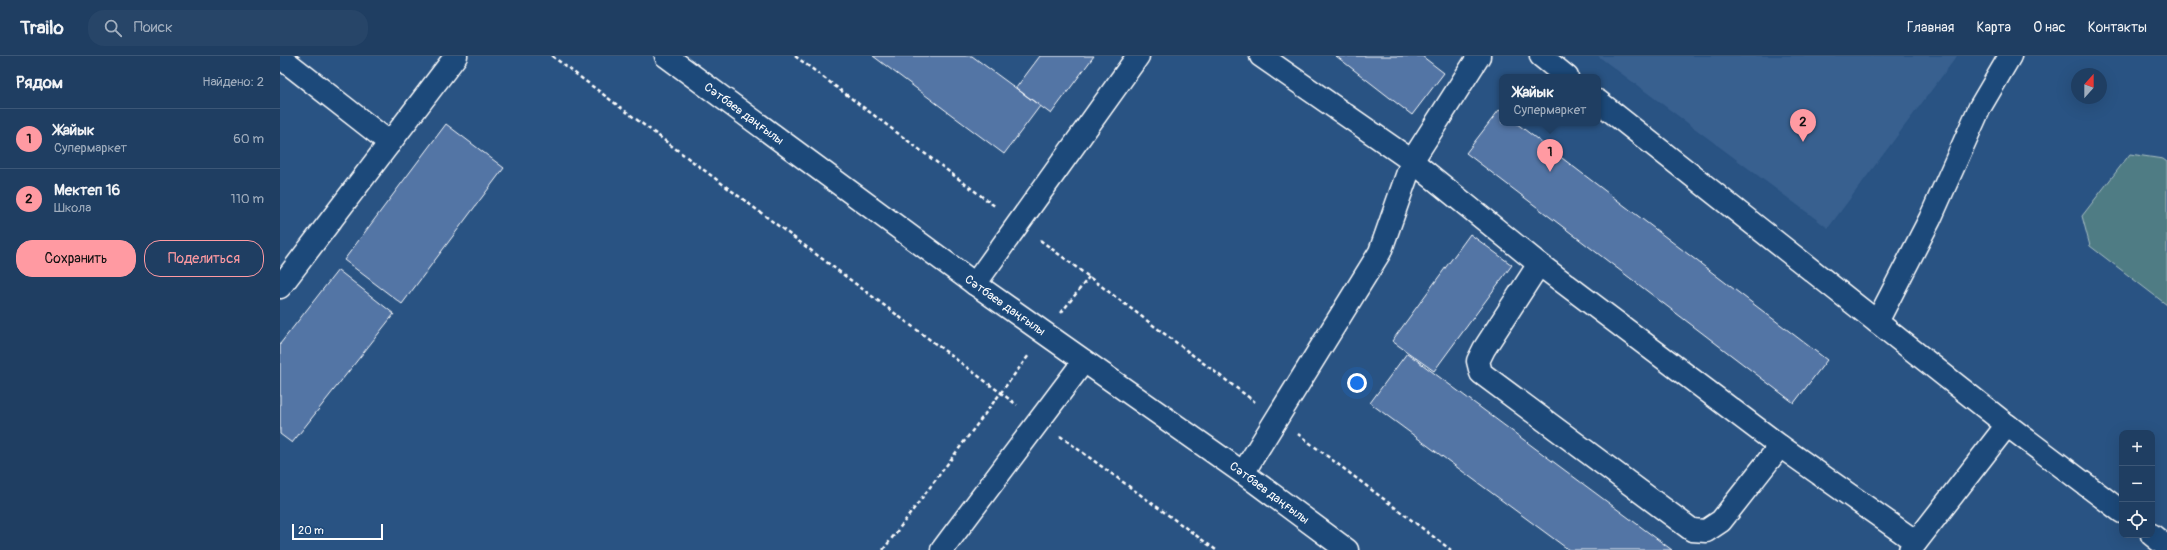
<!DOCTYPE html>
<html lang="ru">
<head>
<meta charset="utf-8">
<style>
	:root { --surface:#1f3e62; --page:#274568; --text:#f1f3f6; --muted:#a1aebe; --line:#3c5777; --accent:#ff9aa2 }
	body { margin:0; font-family:Pangolin,sans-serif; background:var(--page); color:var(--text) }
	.controls { position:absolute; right:12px; bottom:12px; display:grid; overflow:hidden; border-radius:8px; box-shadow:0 4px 16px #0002 }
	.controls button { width:36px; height:36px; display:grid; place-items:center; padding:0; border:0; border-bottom:1px solid var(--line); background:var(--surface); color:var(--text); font:20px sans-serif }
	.compass { position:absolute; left:1791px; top:12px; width:36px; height:36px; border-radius:50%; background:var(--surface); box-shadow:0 4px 16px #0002; rotate:21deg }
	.scale { position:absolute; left:12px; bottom:10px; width:91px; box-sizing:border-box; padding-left:4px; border:2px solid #fff; border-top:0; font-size:11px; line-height:14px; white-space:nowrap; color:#fff; -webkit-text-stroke:3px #1f4a7a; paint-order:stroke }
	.you { position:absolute; left:1077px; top:327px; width:14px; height:14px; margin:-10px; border:3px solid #fff; border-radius:50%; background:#1a73e8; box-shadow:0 0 0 6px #1a73e833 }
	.badge { display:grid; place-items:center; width:26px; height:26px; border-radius:50%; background:var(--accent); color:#111; font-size:13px; font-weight:700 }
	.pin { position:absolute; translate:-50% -33px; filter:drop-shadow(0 1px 2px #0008) }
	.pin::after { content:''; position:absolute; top:21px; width:14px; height:12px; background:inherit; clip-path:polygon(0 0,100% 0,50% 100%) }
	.popup { position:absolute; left:1219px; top:18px; width:102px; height:52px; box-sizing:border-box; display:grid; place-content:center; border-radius:8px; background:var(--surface); filter:drop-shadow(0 1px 3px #0005); font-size:13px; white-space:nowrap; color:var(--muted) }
	.popup b { font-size:15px; color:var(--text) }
	.popup::after { content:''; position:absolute; left:50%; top:100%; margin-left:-8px; border:8px solid transparent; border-top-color:var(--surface) }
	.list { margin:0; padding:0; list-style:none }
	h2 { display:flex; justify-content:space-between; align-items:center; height:52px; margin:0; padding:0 16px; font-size:17px }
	h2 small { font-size:13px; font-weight:400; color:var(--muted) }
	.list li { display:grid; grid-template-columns:26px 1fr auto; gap:12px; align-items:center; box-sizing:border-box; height:60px; padding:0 16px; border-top:1px solid var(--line) }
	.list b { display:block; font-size:15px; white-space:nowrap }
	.list p { margin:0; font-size:13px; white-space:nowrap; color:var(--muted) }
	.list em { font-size:13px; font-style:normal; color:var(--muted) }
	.actions { display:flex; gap:8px; padding:12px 16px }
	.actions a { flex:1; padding:9px 0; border:1px solid var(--accent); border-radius:16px; text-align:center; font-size:14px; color:var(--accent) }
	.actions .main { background:var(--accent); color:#111 }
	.icon { flex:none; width:22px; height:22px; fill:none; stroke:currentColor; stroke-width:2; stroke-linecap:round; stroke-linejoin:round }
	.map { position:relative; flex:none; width:1887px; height:494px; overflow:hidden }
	header { display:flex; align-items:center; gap:24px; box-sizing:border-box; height:56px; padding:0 20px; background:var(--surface); border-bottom:1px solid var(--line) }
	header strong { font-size:19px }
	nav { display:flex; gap:22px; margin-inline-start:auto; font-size:14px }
	.search { width:280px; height:36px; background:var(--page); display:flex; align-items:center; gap:10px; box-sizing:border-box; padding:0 14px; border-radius:16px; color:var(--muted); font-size:15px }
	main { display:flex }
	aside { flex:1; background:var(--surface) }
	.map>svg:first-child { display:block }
	.built { fill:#39608f }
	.pitch { fill:#507c84; stroke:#a8bec2 }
	.building { fill:#5275a5; stroke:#fff }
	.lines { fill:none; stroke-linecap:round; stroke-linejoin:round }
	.minor-casing { stroke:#fff; stroke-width:25 }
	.path { stroke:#fff; stroke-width:2.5; stroke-dasharray:4 3; stroke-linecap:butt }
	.minor { stroke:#1f4a7a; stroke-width:22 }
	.labels { text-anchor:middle; stroke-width:3.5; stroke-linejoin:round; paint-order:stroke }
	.street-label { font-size:12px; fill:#fff; stroke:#1f4a7a }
</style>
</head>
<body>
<header>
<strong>Trailo</strong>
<div class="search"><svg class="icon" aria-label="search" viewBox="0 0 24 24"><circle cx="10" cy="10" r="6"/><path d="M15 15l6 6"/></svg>Поиск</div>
<nav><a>Главная</a><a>Карта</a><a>О нас</a><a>Контакты</a></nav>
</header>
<main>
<aside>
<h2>Рядом<small>Найдено: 2</small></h2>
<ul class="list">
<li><span class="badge">1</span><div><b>Жайык</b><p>Супермаркет</p></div><em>60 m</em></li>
<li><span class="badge">2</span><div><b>Мектеп 16</b><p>Школа</p></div><em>110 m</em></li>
</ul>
<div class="actions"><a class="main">Сохранить</a><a>Поделиться</a></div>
</aside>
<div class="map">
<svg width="1887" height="494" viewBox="0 0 1887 494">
	<rect width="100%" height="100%" fill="#295383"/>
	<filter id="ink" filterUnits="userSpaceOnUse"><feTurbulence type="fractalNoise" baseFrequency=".025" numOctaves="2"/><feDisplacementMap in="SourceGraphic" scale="8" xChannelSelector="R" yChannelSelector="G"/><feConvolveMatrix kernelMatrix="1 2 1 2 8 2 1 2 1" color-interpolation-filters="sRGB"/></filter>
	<g filter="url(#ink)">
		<path class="built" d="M1318,0H1677L1548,172Z"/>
		<path class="pitch" d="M1850,98L1883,103L1887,106V249L1810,190L1802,160Z"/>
		<path class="building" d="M593,0H692L760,50L724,98Z
			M760,0H814L771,58L736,32Z
			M1056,0H1142L1164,17L1132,59Z
			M1219,54L1222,56V67H1236L1547,304L1514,347L1186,97Z
			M166,68L224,112L122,248L64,204Z
			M1190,178L1232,209L1154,315L1112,285Z
			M58,214L114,258L12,387L0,378V288Z
			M1127,297L1392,494H1289L1090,347Z"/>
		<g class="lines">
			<defs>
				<g id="minor">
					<path id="s1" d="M386,0L695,228L963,417L1067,494"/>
					<path d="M981,0L1132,105L1259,208L1500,390L1636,486"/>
					<path d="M1261,0L1287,21"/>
					<path d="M0,1L110,87"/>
					<path d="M1318,45L1727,369L1842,456"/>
					<path d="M1259,208L1204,293L1198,305L1201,317L1412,474L1426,475L1441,465L1500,390"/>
					<path d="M695,228L858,0"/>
					<path d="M0,231L176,0"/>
					<path d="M1597,266L1650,163L1700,51L1730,0"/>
					<path d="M963,417L1100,196L1132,105L1199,0"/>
					<path d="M1872,479L1887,491"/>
					<path d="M662,494L804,305"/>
					<path d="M1630,494L1727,369"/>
				</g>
			</defs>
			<use href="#minor" class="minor-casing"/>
			<path class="path" d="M272,0L737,349
				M515,0L716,151
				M760,184L975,346
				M781,257L809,221
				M1018,378L1171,494
				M780,380L936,494
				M603,494L749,299"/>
			<use href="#minor" class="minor"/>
		</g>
	</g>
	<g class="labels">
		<g class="street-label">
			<text dy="4" stroke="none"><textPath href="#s1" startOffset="97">Сәтбаев даңғылы</textPath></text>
			<text dy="4" stroke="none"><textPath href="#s1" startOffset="421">Сәтбаев даңғылы</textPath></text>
			<text dy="4" stroke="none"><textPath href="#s1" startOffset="745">Сәтбаев даңғылы</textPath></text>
		</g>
	</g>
</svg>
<div class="controls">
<button>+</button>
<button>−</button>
<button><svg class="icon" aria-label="locate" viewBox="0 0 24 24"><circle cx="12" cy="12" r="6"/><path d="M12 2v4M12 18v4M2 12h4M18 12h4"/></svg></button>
</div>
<svg class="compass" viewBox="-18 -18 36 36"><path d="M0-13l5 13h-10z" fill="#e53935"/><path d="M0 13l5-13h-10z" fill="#a1aebe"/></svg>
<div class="scale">20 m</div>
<div class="you"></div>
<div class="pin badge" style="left:1270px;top:116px">1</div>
<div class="popup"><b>Жайык</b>Супермаркет</div>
<div class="pin badge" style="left:1523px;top:86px">2</div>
</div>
</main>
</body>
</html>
